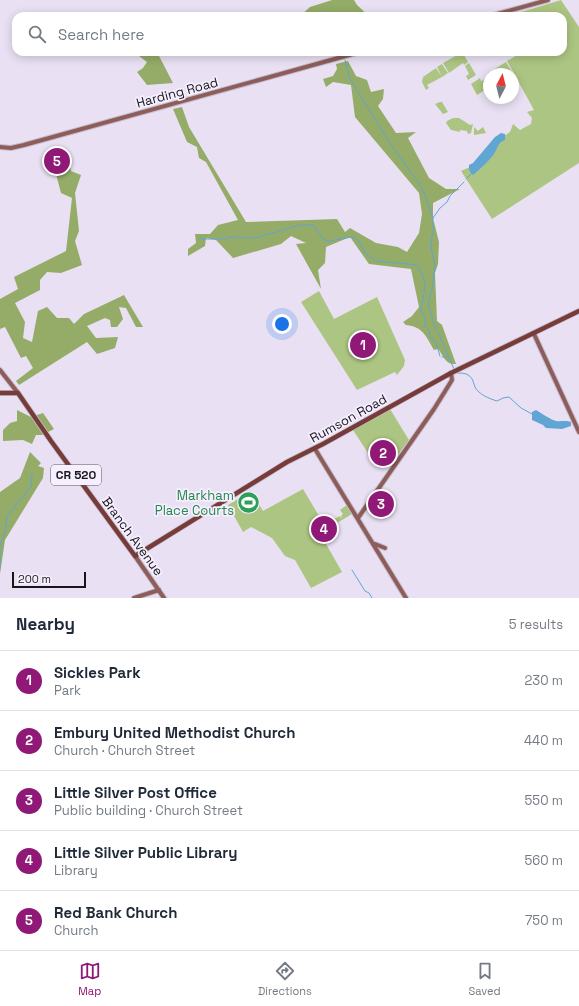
<!DOCTYPE html>
<html lang="en">
<head>
<meta charset="utf-8">
<style>
	:root { --surface:#fff; --page:#f6f6f7; --text:#1f2937; --muted:#747a83; --line:#e0e1e3; --accent:#901876 }
	body { margin:0; font-family:"Space Grotesk",sans-serif; background:var(--page); color:var(--text) }
	.compass { position:absolute; left:483px; top:68px; width:36px; height:36px; border-radius:50%; background:var(--surface); box-shadow:0 2px 10px #0003; rotate:7deg }
	.scale { position:absolute; left:12px; bottom:10px; width:74px; box-sizing:border-box; padding-left:4px; border:2px solid #18161c; border-top:0; font-size:11px; line-height:14px; white-space:nowrap; color:#18161c; -webkit-text-stroke:3px #f5effe; paint-order:stroke }
	.you { position:absolute; left:282px; top:324px; width:14px; height:14px; margin:-10px; border:3px solid #fff; border-radius:50%; background:#1a73e8; box-shadow:0 0 0 6px #1a73e833 }
	.badge { display:grid; place-items:center; width:26px; height:26px; border-radius:50%; background:var(--accent); color:#fff; font-size:13px; font-weight:700 }
	.pin { position:absolute; translate:-50% -50%; border:2px solid #fff; box-shadow:0 1px 4px #0006 }
	.list { margin:0; padding:0; list-style:none }
	h2 { display:flex; justify-content:space-between; align-items:center; height:52px; margin:0; padding:0 16px; font-size:17px }
	h2 small { font-size:13px; font-weight:400; color:var(--muted) }
	.list li { display:grid; grid-template-columns:26px 1fr auto; gap:12px; align-items:center; box-sizing:border-box; height:60px; padding:0 16px; border-top:1px solid var(--line) }
	.list b { display:block; font-size:15px; white-space:nowrap }
	.list p { margin:0; font-size:13px; white-space:nowrap; color:var(--muted) }
	.list em { font-size:13px; font-style:normal; color:var(--muted) }
	.icon { flex:none; width:22px; height:22px; fill:none; stroke:currentColor; stroke-width:2; stroke-linecap:round; stroke-linejoin:round }
	.map { position:relative; flex:none; width:579px; height:598px; overflow:hidden }
	.search { position:absolute; background:var(--surface); box-shadow:0 2px 10px #0003; left:12px; right:12px; top:12px; height:44px; display:flex; align-items:center; gap:10px; box-sizing:border-box; padding:0 14px; border-radius:12px; color:var(--muted); font-size:15px }
	.sheet { height:352px; background:var(--surface) }
	nav { display:flex; justify-content:space-around; align-items:center; box-sizing:border-box; height:56px; border-top:1px solid var(--line); background:var(--surface); font-size:11px; color:var(--muted) }
	nav a { display:grid; justify-items:center; gap:2px }
	nav .on { color:var(--accent) }
	.map>svg:first-child { display:block }
	.green { fill:#adc582 }
	.forest { fill:#94ac67 }
	.water { fill:#60a5d3 }
	.lines { fill:none; stroke-linecap:round; stroke-linejoin:round }
	.stream { stroke:#60a5d3; stroke-width:1 }
	.secondary-casing { stroke:#c3bccc; stroke-width:6 }
	.primary-casing { stroke:#c3bccc; stroke-width:6 }
	.secondary { stroke:#8e5c59; stroke-width:4 }
	.primary { stroke:#773c39; stroke-width:4.5 }
	.labels { text-anchor:middle; stroke-width:3.5; stroke-linejoin:round; paint-order:stroke }
	.shield { fill:#f5effe; stroke:#5a5760; stroke-width:1 }
	.shield-label { font-size:12px; font-weight:bold; fill:#18161c }
	.street-label { font-size:13px; fill:#18161c; stroke:#f5effe }
	.leisure-label { font-size:13px; fill:#27864d; stroke:#f5effe; text-anchor:end }
</style>
</head>
<body>
<div class="map">
<svg width="579" height="598" viewBox="0 0 579 598">
	<rect width="100%" height="100%" fill="#e9e1f3"/>
	<path class="green" d="M561,0L579,27V163L492,219L461,171L472,166L504,136L510,132L513,124L520,130L531,124L532,118L527,112L534,110L507,61L519,54L518,52H563V16H508Z
		M459,54L464,55L468,62L464,65L463,63L449,73L443,63Z
		M506,62L514,75H489L488,73Z
		M469,63L476,75L468,80L466,76L469,74L465,66Z
		M442,64L448,73L442,77L437,67Z
		M436,68L442,77L427,85L429,88L426,90L422,82L423,77Z
		M480,78L481,81H482L484,79L486,80L485,90L477,95L471,84Z
		M440,102H442L448,112L443,114L435,104Z
		M453,118H459L470,125L473,124L471,133L468,134L467,131L460,130V132L451,130L446,123L447,121Z
		M474,127L478,131L483,127L486,133L474,135Z
		M319,291L334,319L377,297L405,360L404,366L397,375L395,372L357,390L301,302Z
		M390,409L409,440L397,456L388,451L384,452L378,448L372,456H370L353,430Z
		M303,489L319,516L316,518L321,526L317,528L342,572L311,588L295,560L285,556L272,538L251,527L243,532L228,505L251,491L263,511Z
		M347,505L352,514L337,523L335,521L333,522L332,520L340,516L341,518L342,517L341,516L343,514L340,510Z"/>
	<path class="forest" d="M332,0H354L357,5L369,16H300L310,7Z
		M138,52H157L173,83L147,85L137,72L143,68L147,62L139,56Z
		M348,61L356,76L367,80L371,92L384,89L383,99L378,106L396,133L416,132L408,138L429,178L446,189H460L433,203V218L439,242L438,264L435,273L437,321L442,325L456,364C445,365 444,356 438,349L434,350C426,336 423,327 406,325L403,322L412,316L419,307L411,269L369,264L350,237L326,247L325,263L318,270L321,289L296,244L306,243L291,236L281,244L233,258L216,240L206,238L205,246L188,256V249L196,243L195,234H210L218,225L238,220L206,162L199,158L197,147L187,142L173,109L182,107L189,127L246,222L337,219L345,232L350,228L376,243L398,247L407,252L419,233L422,214L419,193L355,117L351,85L333,82L326,87L323,79L333,76L337,69L336,64Z
		M70,165L71,171L81,175L75,193L79,231L75,241L82,265L61,273L47,272L40,280V290L15,303L25,322L23,338L32,342L38,311L47,307L57,318H69L74,324L84,314L124,295L143,327H136L126,308L119,307L123,319L117,327H111L110,320L105,318L87,326L96,338L118,337L115,348L97,354L87,342L19,385L16,381L33,368L26,356L21,358L5,327L0,329V299L18,289L14,277L66,251L72,198L61,193L56,174Z
		M17,410L31,417L43,413L54,429L42,435H36L32,444L23,440L3,441V430L10,423L17,421Z
		M30,452L41,463L38,466L44,468L43,478L5,540L0,574V492L20,478Z"/>
	<path class="water" d="M501,133L505,134V140C497,143 498,148 494,154C489,161 479,170 473,175C469,172 469,169 469,165L473,163L495,137Z
		M536,410C541,413 551,420 556,421C560,422 566,420 571,422V426L562,429L546,428L543,425L532,420V412Z"/>
	<g class="lines">
		<path class="stream" d="M345,60L350,79L391,145L418,182L425,195L433,218
			M466,179L471,174
			M199,239H227L228,237L255,238L300,225H313L324,240L329,241L352,237L358,240L365,253L376,261L408,264L416,265L419,268L424,279L425,287L421,310L425,317V326L429,330L430,336L436,343L440,356
			M442,357H448
			M454,369L433,321L428,303L432,289L435,266L431,247L432,235L434,230L432,223L433,218L440,208L447,202L450,196L464,182
			M457,373C463,373 470,373 473,381C474,383 474,385 475,387C478,394 490,399 497,401L503,398L509,397L521,408L532,414
			M0,568V545L5,534L7,516L31,487L32,474
			M352,570L365,591L369,593L372,598"/>
		<defs>
			<path id="secondary" d="M490,16L548,0
				M0,147L11,148L24,145L360,52
				M534,334L579,432
				M0,370L18,393
				M315,449L406,598
				M358,518L434,409L452,380L451,373
				M375,544L385,548
				M135,556L164,598
				M134,598L159,590"/>
			<path id="primary" d="M0,393H18L51,441L135,556L287,462L323,444L451,373L579,311"/>
		</defs>
		<use href="#secondary" class="secondary-casing"/>
		<use href="#primary" class="primary-casing"/>
		<use href="#secondary" class="secondary"/>
		<use href="#primary" class="primary"/>
	</g>
	<defs>
		<symbol id="stadium-disc" viewBox="-11 -11 22 22"><circle r="9.5" fill="#2e9e5b" stroke="#f5effe"/><path d="M0-5a6.5 5 0 1 0 0 10a6.5 5 0 1 0 0-10ZM-3.5-1.8h7v3.6h-7Z" fill="#fff"/></symbol>
	</defs>
	<g fill-rule="evenodd">
		<use href="#stadium-disc" x="236" y="490" width="25" height="25"/>
	</g>
	<g class="labels">
		<rect class="shield" x="51" y="465" width="50" height="20" rx="3"/>
		<g class="shield-label">
			<text x="76" y="479">CR 520</text>
		</g>
		<g class="street-label">
			<text transform="translate(177 92) rotate(-15)" y="5">Harding Road</text>
			<text transform="translate(348 418) rotate(-29)" y="5">Rumson Road</text>
			<text transform="translate(133 536) rotate(54)" y="5">Branch Avenue</text>
		</g>
		<g class="leisure-label">
			<text x="234" y="500">Markham<tspan x="234" dy="15">Place Courts</tspan></text>
		</g>
	</g>
</svg>
<svg class="compass" viewBox="-18 -18 36 36"><path d="M0-13l5 13h-10z" fill="#e53935"/><path d="M0 13l5-13h-10z" fill="#747a83"/></svg>
<div class="scale">200 m</div>
<div class="you"></div>
<div class="pin badge" style="left:363px;top:345px">1</div>
<div class="pin badge" style="left:383px;top:453px">2</div>
<div class="pin badge" style="left:381px;top:504px">3</div>
<div class="pin badge" style="left:324px;top:529px">4</div>
<div class="pin badge" style="left:57px;top:161px">5</div>
<div class="search"><svg class="icon" aria-label="search" viewBox="0 0 24 24"><circle cx="10" cy="10" r="6"/><path d="M15 15l6 6"/></svg>Search here</div>
</div>
<section class="sheet">
<h2>Nearby<small>5 results</small></h2>
<ul class="list">
<li><span class="badge">1</span><div><b>Sickles Park</b><p>Park</p></div><em>230 m</em></li>
<li><span class="badge">2</span><div><b>Embury United Methodist Church</b><p>Church · Church Street</p></div><em>440 m</em></li>
<li><span class="badge">3</span><div><b>Little Silver Post Office</b><p>Public building · Church Street</p></div><em>550 m</em></li>
<li><span class="badge">4</span><div><b>Little Silver Public Library</b><p>Library</p></div><em>560 m</em></li>
<li><span class="badge">5</span><div><b>Red Bank Church</b><p>Church</p></div><em>750 m</em></li>
</ul>
</section>
<nav>
<a class="on"><svg class="icon" aria-label="map" viewBox="0 0 24 24"><path d="M3 6l6-2 6 2 6-2v14l-6 2-6-2-6 2zM9 4v14M15 6v14"/></svg>Map</a>
<a><svg class="icon" aria-label="directions" viewBox="0 0 24 24"><path d="M12 3l9 9-9 9-9-9zM9 14v-3h6M13 9l2 2-2 2"/></svg>Directions</a>
<a><svg class="icon" aria-label="saved" viewBox="0 0 24 24"><path d="M7 4h10v16l-5-4-5 4z"/></svg>Saved</a>
</nav>
</body>
</html>
